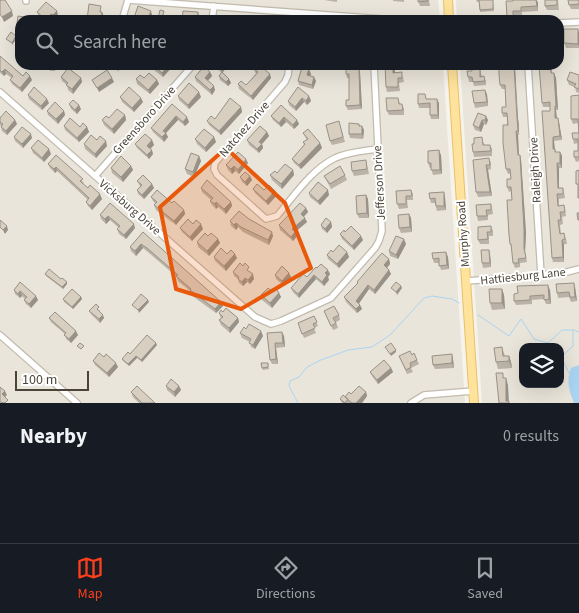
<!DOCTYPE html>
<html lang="en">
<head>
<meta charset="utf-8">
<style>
	:root { --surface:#171b24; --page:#242831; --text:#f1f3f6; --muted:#9ea1a6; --line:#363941; --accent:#fc3f1d }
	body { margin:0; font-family:"Source Sans 3",sans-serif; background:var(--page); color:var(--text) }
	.controls { position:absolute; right:15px; bottom:15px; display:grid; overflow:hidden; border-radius:10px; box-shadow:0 5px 20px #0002 }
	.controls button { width:45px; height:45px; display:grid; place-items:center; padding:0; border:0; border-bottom:1px solid var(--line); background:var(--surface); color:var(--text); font:25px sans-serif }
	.scale { position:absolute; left:15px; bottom:12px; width:74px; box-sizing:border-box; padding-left:5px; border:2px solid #4b4439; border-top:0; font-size:14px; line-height:18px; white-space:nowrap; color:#4b4439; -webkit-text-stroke:4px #fff; paint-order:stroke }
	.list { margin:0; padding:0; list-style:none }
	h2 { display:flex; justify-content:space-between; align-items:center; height:65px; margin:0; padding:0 20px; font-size:21px }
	h2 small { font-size:16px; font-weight:400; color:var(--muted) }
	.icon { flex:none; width:28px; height:28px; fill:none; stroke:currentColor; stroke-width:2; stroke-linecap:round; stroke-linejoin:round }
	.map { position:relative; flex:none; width:579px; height:403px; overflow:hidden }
	.search { position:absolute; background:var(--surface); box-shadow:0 5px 20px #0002; left:15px; right:15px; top:15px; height:55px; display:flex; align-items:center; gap:12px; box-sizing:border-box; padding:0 18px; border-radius:15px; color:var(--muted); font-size:19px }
	.sheet { height:140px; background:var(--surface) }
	nav { display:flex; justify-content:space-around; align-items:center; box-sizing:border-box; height:70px; border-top:1px solid var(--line); background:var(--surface); font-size:14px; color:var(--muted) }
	nav a { display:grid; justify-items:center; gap:2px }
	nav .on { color:var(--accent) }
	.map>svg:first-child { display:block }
	.residential { fill:#eae5da; fill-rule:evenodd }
	.water { fill:#a9d4f2 }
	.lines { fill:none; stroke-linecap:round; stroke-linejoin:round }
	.stream { stroke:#a9d4f2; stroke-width:1 }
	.minor-casing { stroke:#c2bbae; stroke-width:8 }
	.major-casing { stroke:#e6c16a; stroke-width:10 }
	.minor { stroke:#fff; stroke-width:5.5 }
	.major { stroke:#ffe39c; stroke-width:8 }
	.wall { fill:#bab2a6 }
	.shaded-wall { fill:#979187 }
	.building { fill:#d8cfc1; stroke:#979187 }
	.marked { fill:#e8590c; fill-opacity:0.2; stroke:#e8590c; stroke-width:4; stroke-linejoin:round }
	.labels { text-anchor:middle; stroke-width:4; stroke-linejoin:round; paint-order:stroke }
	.street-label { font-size:12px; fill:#4b4439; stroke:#fff }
</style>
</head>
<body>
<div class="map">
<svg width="579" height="403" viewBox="0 0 579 403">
	<rect width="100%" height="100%" fill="#f6f3ec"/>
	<path class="residential" d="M0,0H438L440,20H20V65H443L465,403H0Z
		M456,0H579V403H482L460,65H559V20H457ZM523,347H560V384H523Z"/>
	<path class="water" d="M579,365V403H574C569,391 566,381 571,368Z"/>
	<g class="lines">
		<path class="stream" d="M478,315L509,336L521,319L534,339L548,343L562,330H573V346L561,357L569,373
			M574,330L579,332
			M298,403L289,386L290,381L299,377L307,367L321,360L348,350L372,347L390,335L424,298L432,296L452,299L459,303"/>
		<defs>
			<path id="minor" d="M128,0L383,19L449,20
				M26,1V0
				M122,20L128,0
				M212,20L214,6
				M559,23L579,22
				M289,65L288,75L285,82L215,163L214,169L217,175L266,219L277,216C294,196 311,170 335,158C348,152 363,151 377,149
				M528,65L541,275
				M0,92L255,317L271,324L281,321L331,298L375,248L379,241L382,231L374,65
				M95,176L193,65
				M467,281L541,275L563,273L579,269
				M0,335L77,403
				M411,403L424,395L473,391"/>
			<path id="major" d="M448,0L449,20
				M452,65L474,403"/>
		</defs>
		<use href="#minor" class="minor-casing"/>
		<use href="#major" class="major-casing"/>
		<use href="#minor" class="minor"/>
		<use href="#major" class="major"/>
	</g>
	<path class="wall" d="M324,0H337V2Z
		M393,0H404V2L393,1Z
		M418,0H429L430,6H420Z
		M476,0H493L494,11L480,12L479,2H477Z
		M513,0H537L538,11L522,12V15L515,16V20H508L507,17Z
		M545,0H558L559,10H547L545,6Z
		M579,0V9H571L569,5Z
		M57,11L58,16L55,20L53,18L51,20H43L39,17L37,12Z
		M18,16L31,18L32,20H20V36H17L16,31Z
		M579,33V48H566L564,43Z
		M0,56L23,76L32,80L22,92L12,84L10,80L12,78L6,74L4,76L0,73Z
		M49,65H56L55,71H50Z
		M112,65H121V67L118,71Z
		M153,65H174L163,77L154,70Z
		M213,65H227V67L222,73Z
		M395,65V73L403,77L404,82L399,83L400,91L387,92L386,87Z
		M499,65L519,122V135H518L519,155L521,159L526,233L525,252L527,262L520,263V267L515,268L513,263L512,248L510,244L512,200L511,191L509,192L507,187L511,179V173L508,174L506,169L507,117H503L502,113L506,107L505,89H502L500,85Z
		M552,65V73H554L556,78L558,110H556L557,118H558L559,122L562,140L554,141L555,149L556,152H560L562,156V168H559V188H563L564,192L565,198L559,199V206L565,210L566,216L562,217L563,224L560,225L561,234L566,238L567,244H564V262H553L552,258L550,107H543L542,103Z
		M253,68L271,78L253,100L239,89L238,84L246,85L256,74Z
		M480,68L482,77L486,81V85L474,86L473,82H469L468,77L472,71Z
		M210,72L212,76L208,81L215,90L212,95L196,81L195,77Z
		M360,72L362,109L348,110L346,106L349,100V78H347L346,74Z
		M311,74L310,75L316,81L313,89L299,85L298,81Z
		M579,75V93L576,92L575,87L569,85L567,80Z
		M219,76L229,79L231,83L228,86L220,80Z
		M61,77L81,78L82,82L73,94L68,90L67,85L62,81Z
		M144,78L157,80L159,84L150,94L137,84L136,79Z
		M487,94L488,106L475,108L474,103Z
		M28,95L49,103L42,110L29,99Z
		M579,95V161L576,162L574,157L578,151V143L574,144L573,139L579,133L578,123L573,124L571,119Z
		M178,96L201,97L189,109L179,100Z
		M309,96L311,101L307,105L304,102L296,111L289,105L288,101Z
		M120,97L143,102L134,112L122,102Z
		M398,98L400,104L404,108V115H389L387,111Z
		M427,99L439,103V119H431L430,115V108H419L418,104Z
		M69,104L81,109L77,114L71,109Z
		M172,104L189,122L185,126L178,120L166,133L168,137L164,142L153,132L151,128Z
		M281,105L299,124L294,129L286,122L281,127L273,120L271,116Z
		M241,107L242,112L221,135L209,125L207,121L215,119Z
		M47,111H64L65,115L58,124L48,115Z
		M478,113L488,120L486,125L484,124L481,132L475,130L473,125Z
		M125,115L126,120L114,134L104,125L102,120Z
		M0,118L15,120L17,124L7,135L2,131L1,127V126L0,125Z
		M339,121L345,142L332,145L330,141Z
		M359,124L360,126H362L364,130L363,139L350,138L349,134Z
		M64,126L87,127L89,132L79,142L65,130Z
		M267,132L269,136L262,144L263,148L259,153L249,145L247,140Z
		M303,133L320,143L322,148L301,169L294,163L292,159L304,145L303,142L307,140Z
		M14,137L32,138L23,148L15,141Z
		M214,137L216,142L206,152L197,144L195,139Z
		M97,140L107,146L96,158L85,149L84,144Z
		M152,140L154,145L150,149L153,154L149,159L137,148L135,144Z
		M484,142V145H490L492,149V156L474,157L473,152Z
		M31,148L51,154L44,162L33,153Z
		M56,155L84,183L83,184L102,199L92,210L88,206L86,202L88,200L57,171L55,173L50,168L48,164Z
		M441,155L442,174L433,175L431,168H430L428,163Z
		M199,156L201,161L194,177L187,174L185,169Z
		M489,158L491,163V169L488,170L492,196L478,197L476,192Z
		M248,163L239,174L235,171L232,174L228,170L226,165Z
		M367,165L369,174L354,176L352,171Z
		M131,166L133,170L123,182L112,173L111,168Z
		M293,170L294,175L282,189L272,180L270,175L277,173Z
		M345,175L347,180L331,189L324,176Z
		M250,176L252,180L247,186L242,182L240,177Z
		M137,181L152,184L154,188L144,199L138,194L137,190L140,186Z
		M201,188L231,202L232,206L226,214L218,207L216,209L212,205L210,201L211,200L202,192Z
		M253,189L275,191L277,195L268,205L255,193Z
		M411,190L413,194V200H407L408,208L399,209L397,204Z
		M309,193L329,195L320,205L310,197Z
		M366,195L368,199L369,218H359L357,214Z
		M151,197L172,203L184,210L185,214L176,225L156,210L154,205L156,204L153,201Z
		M445,197L446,210L437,211L435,203H431L430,199Z
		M110,203L135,228L126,239L119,234L117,229L119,228L110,220L106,224L101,219L100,215Z
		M491,204L492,208L493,214L488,215V220L478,221L477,216Z
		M306,208L308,212L304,217L307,222L295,232L297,236L293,241L280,230L279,225Z
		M409,214L411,218L412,232L401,233L399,228Z
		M230,221L273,236L269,245L243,232L238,227L236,230L231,226Z
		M331,222L332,227L327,233L322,229L321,225Z
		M193,224L203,229L192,241L182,232L180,228Z
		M491,226L493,231V236H489V244H480L478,240Z
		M143,232L223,306L216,313L191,295L190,291L178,281L176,276L149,253L143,248L136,256L131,251L130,247Z
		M345,232L363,240L354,250L342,239L340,234Z
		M208,236L218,239L220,243L209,256L198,247L197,242Z
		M406,244L398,259L390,256L389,251Z
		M489,250L490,254L491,267L483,268L482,263Z
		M333,252H347L349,257L339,268L328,259L327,255Z
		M227,254L237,258L226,271L215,261L214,257Z
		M448,257L449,269L441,270L439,263H434L433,259Z
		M389,259L390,264L387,268L389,270L391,274L375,294L369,289L359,303L362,309L357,313L346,302L344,297L357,284V282Z
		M317,268L330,274L328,277L329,280L324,286L316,279L299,298L293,292L291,288L307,277Z
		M233,272H251H250L254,279L250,284L247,282L243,286L239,283L238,279L234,276Z
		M45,274L67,282V284L63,289L46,276Z
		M275,275L291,277L283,285L276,279Z
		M20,282L38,300L31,308L26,304L24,300L25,299L22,296L20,298L15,294L14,290Z
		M575,287L577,301L571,302L569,297L558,298L557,293Z
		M502,289L504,295L505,309L492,310L490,303Z
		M550,290L551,304H546L544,299L532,300V304L516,305L514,301Z
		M273,292L279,293L281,297L272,308L262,300L261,295Z
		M81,297L82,299L73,309L64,302L63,299Z
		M100,310L99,312L104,318L100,323L91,314L89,311Z
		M324,311L339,315L340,320L336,322L338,328L333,330Z
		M223,312L238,318L239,322L230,333L221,325L219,320L221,318L219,313Z
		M314,316L318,326L314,328L316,333L304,338L298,323Z
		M49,318L78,335L71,343L66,339L65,334L51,322Z
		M240,333L263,336L255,349L251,347L250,342L242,338Z
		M267,333L284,336L285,347L276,348L278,364H272L270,360Z
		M157,345L142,362L137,358L129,366L123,361L122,359L130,354Z
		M502,347L505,356H509L511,362L512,368L498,369L496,362Z
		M412,355L417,360L419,364L411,368L413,372L407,374L399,356Z
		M104,357L118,367L109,377L95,365L93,361Z
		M453,359L454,368L435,369L433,365Z
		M268,363L269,369L263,370L262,368Z
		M391,368L393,372L378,384L372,376L370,372Z
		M166,386H179L181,390L175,397L167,390Z
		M131,392L155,403H139L133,397Z
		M366,392L367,396L362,403H342L340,399L351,394Z"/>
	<path class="shaded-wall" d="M536,0L538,2V11L537,6Z
		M12,11L13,16L4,22L2,17Z
		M57,11L58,16L55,20L53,15Z
		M151,11L152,15L150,20H147Z
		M102,12L104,17L103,20H101Z
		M198,12L199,16V20H197Z
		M51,14L53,18L51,20H46Z
		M578,29L579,33V46L578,44Z
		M16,36L17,38L12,45V43Z
		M118,65H121V67L118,71L116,67Z
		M169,65H174L163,77L162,73Z
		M224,65H227V67L222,73L221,68Z
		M393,65H395V77L393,73Z
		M514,65H515L519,135L518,131Z
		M359,68L360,72L362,109L360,105Z
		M5,69L6,74L4,76L2,72Z
		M309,69L311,74L309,79L307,75Z
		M210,72L212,76L206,82L205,78Z
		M554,73L556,78L558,110L556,106Z
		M270,74L271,78L253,100L251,96Z
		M30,76L32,80L22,92L20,88Z
		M314,77L316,81L313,89L312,85Z
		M81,78L82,82L73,94L72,89Z
		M112,78L114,82L99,92L97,88Z
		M229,79L231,83L228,86L226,82Z
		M157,80L159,84L150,94L148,90Z
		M214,86L215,90L212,95L210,90Z
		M485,90L487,94L488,106L487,102Z
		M199,92L201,97L189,109L188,105Z
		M309,96L311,101L307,105L306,101Z
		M141,98L143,102L134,112L132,108Z
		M302,98L304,102L296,111L295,107Z
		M47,99L49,103L42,110L41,106Z
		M437,99L439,103V119L438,115Z
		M79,105L81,109L77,114L75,110Z
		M555,106L556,110L557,122L555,118Z
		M241,107L242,112L221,135L219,131Z
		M64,111L65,115L58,124L56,119Z
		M125,115L126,120L114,134L112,129Z
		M176,116L178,120L166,133L168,137L164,142L162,137L163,131Z
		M486,116L488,120L486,125L485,120Z
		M187,117L189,122L185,126L183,122Z
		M284,117L286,122L281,127L279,123Z
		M558,118L559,122L562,140L560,136Z
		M15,120L17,124L7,135L6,131Z
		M297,120L299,124L294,129L293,125Z
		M482,120L484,124L481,132L479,128Z
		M362,126L364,130L363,139L362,134Z
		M87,127L89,132L79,142L77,138Z
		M516,131L518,135L519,159L518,155Z
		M267,132L269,136L262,144L263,148L259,153L257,149L259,142Z
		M31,134L32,138L23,148L22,144Z
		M214,137L216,142L206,152L205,148Z
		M553,137L554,141L555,153L553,149Z
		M152,140L154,145L149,150L147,146Z
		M106,141L107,146L96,158L95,154Z
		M320,143L322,148L301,169L299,165Z
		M49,149L51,154L44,162L42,158Z
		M152,150L153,154L149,159L147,155Z
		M439,150L441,155L442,174L440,170Z
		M560,152L562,156V168L560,163Z
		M520,155L521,159L526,233L525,252L527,262L524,248Z
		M199,156L201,161L194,177L193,172Z
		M246,159L248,163L239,174L238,170Z
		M557,163L559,168V193L558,188Z
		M486,165L488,170L492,196L490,192Z
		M131,166L133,170L123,182L121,177Z
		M234,166L235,171L232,174L231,169Z
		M56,167L57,171L55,173L54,169Z
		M293,170L294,175L282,189L281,184Z
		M250,176L252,180L247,186L245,182Z
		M152,184L154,188L144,199L142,195Z
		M328,190L329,195L320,205L318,201Z
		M275,191L277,195L268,205L266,201Z
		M444,192L445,197L446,210L444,206Z
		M100,194L102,199L92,210L90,206Z
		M366,195L368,199L369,218L367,213Z
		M216,202L218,207L216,209L215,204Z
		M231,202L232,206L226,214L224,209Z
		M306,208L308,212L302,218L301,214Z
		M184,210L185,214L176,225L174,221Z
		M409,214L411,218L412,232L410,227Z
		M108,216L110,220L106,224L105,219Z
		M305,218L307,222L295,232L297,236L293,241L291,237L292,229Z
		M331,222L332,227L327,233L325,229Z
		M236,223L238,227L236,230L234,225Z
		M134,224L135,228L126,239L124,235Z
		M201,224L203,229L192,241L190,237Z
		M7,226L8,230L5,234L3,230Z
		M272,232L273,236L269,245L268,240Z
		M361,236L363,240L354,250L352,246Z
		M218,239L220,243L209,256L207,251Z
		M404,239L406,244L398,259L396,255Z
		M562,240L564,244V262L563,257Z
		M141,244L143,248L136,256L135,251Z
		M489,250L490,254L491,267L490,263Z
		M347,252L349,257L339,268L337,264Z
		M446,252L448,257L449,269L447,265Z
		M235,254L237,258L226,271L224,266Z
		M389,259L390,264L385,270L384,265Z
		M328,270L330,274L328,277L329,280L324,286L322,282L325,273Z
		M389,270L391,274L375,294L374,290Z
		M289,273L291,277L283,285L282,281Z
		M253,274L254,279L250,284L248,280Z
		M314,275L316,279L299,298L298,294Z
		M245,278L247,282L243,286L242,282Z
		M67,282V284L63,289L62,287Z
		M574,283L575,287L577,301L575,297Z
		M368,285L369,289L358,305L356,301Z
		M548,285L550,290L551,304L549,299Z
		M401,286L402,288L397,295L396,292Z
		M502,289L504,295L505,309L502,303Z
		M20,291L22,296L20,298L18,294Z
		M279,293L281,297L272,308L270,303Z
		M36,296L38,300L31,308L29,304Z
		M81,297L82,299L73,309L72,307Z
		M148,300L149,302L139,313L138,310Z
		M221,302L223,306L216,313L215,309Z
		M360,305L362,309L357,313L356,309Z
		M103,315L104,318L100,323L99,319Z
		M238,318L239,322L230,333L229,328Z
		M76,331L78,335L71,343L69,339Z
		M261,331L263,336L255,349L253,345Z
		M282,332L284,336L285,347L283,343Z
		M156,343L157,345L142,362L141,360Z
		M275,343L276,348L278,364L276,359Z
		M396,350V352L391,356L390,354Z
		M452,354L453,359L454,368L452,363Z
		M136,356L137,358L129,366L128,364Z
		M509,356L511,362L512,368L509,361Z
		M116,363L118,367L109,377L107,373Z
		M391,368L393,372L378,384L377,380Z
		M506,378L508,385L509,403L506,401Z
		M179,386L181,390L175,397L174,392Z
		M5,391L7,395L4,398L2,394Z
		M366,392L367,396L362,403H356Z"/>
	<path class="building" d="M1,0H5L12,11L2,17L0,14V1Z
		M418,0H428V1L418,2Z
		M479,0H493V9L480,10Z
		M513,0H536L537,6L521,7V11H513V17H507L506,1H513Z
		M545,0H557V5L545,6Z
		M568,0H579V4L569,5Z
		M46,2L57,11L53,15L51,14L46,20L37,12Z
		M89,4L101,6L100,12H102L101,20H87Z
		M138,6L151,11L147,20H139L134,18Z
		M160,10L164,11L162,19L158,18Z
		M183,11L198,12L197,20H182Z
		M18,16L31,18V20H20V32L16,31Z
		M226,17L240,19V20H225Z
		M261,18L275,20H261Z
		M564,29H578V44L564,43Z
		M11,32L16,36L12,43L6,39Z
		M0,56L23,76L26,72L30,76L20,88L10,80L13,76L5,69L2,72L0,70Z
		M49,65H55V69H49Z
		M153,65H169L162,73Z
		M217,65H224L221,68Z
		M256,65H259L270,74L251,96L238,84L241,81L246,85L251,80L258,72L253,68Z
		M385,65H393V73L402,72V78H398V87H386Z
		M499,65H514L517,118L518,131H516L518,155H520L524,229V248L526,258L518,259L519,263H513L511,244H510L509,235L507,200H512L511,187H507V179H511L510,169H506L503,143V125H508L507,113H502V107H506L505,85H500L499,74Z
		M539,65H550L551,73H554L556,106H555V118H558L560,136L553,137V149H555V152H560V163H557L558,188H563V194H557L558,206L564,205L565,212H560L561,220H558L560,234L564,233L565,239L562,240L563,257L552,258L542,111H550V102L542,103Z
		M204,66L210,72L205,78L214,86L210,90L195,77Z
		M302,67L309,69L307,75L314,77L312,85L298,81Z
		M68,68L81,78L72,89L66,85L68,83L61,77Z
		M346,68H359L360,105L346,106V100H349V74H346Z
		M480,68V77L484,76L485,81L473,82L472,77H468L467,71H472V69Z
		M107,70L112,78L97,88L92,80Z
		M222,72L229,79L226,82L219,76Z
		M570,72L579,75V89L574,87L576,84L567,80Z
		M149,73L157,80L148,90L136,79L140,75L144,78Z
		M189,83L199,92L188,105L178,96Z
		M34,87L47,99L41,106L28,95Z
		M129,87L141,98L132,108L120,97Z
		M298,87L309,96L306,101L302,98L295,107L288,101Z
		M485,90L487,102L474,103L472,91Z
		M418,94H425L426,99H437L438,115H430V103L418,104Z
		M579,95V157H574V151H578V139H573L572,133H579L578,119H571V96Z
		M230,98L241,107L219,131L207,121L211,116L215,119Z
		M386,98H398L399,104H402L403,110L387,111Z
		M73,100L79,105L75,110L69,104Z
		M55,102L64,111L56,119L47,111Z
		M172,104L187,117L183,122L176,116L163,131L166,133L162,137L151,128Z
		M281,105L297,120L293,125L284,117L279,123L271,116Z
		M117,109L125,115L112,129L102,120L106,116L109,118Z
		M6,111L15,120L6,131L1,127L3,124L0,122V118Z
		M478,113L486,116L485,120H482L479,128L473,125Z
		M70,118L80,127L83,123L87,127L77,138L64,126Z
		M339,121L343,137L330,141L326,125Z
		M349,123L359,124V126H362V134H349Z
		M260,126L267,132L259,142L262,144L257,149L247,140Z
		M22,127L31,134L22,144L14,137Z
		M204,129L214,137L205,148L195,139Z
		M308,129L320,143L299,165L292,159L305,144L303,142L308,139L303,133Z
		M145,134L152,140L147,146L152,150L147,155L135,144Z
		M91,135L97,140L100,136L106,141L95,154L84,144Z
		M482,137L483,145H490L491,151L473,152L472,144H474V138Z
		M38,140L49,149L42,158L31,148Z
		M439,150L440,170H431V163H428V151Z
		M238,152L246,159L238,170L234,166L231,169L226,165Z
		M191,153L199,156L193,172L185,169Z
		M56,155L83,179L80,181L88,188L90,185L100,194L90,206L86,202L89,198L56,167L54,169L48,164Z
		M121,156L131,166L121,177L111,168Z
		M489,158L490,165H486L490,192H476L473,160Z
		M366,160L367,169L352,171L351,162Z
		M285,164L293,170L281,184L270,175L275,171L277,173Z
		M340,166L345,175L330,184L324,176Z
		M579,170V198H578V184H576V171Z
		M245,172L250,176L245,182L240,177Z
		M143,175L152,184L142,195L137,190L142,185L137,181Z
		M207,180L231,202L224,209L216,202L215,204L210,201L213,198L201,188Z
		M318,182L328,190L318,201L309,193Z
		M257,184L264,190L269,185L275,191L266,201L253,189Z
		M157,190L172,203L174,201L184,210L174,221L154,205L157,202L151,197Z
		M411,190L412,196H406V204H397L396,191Z
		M444,192V206H436L435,198L430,199L429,193Z
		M366,195L367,213L357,214L356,196Z
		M110,203L134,224L124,235L117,229L120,226L108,216L105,219L100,215Z
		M300,203L306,208L301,214L305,218L292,229L295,232L291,237L279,225Z
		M491,204V210H486L487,216H477L476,205Z
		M239,211L249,219L272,232L268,240L241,227L236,223L234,225L230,221Z
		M577,213H579V220H578Z
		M409,214L410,227L399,228L398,215Z
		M326,218L331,222L325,229L321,225Z
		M188,219L193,224L196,220L201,224L190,237L180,228Z
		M0,220L7,226L3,230L0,227Z
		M351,226L361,236L352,246L340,234L344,230L345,232Z
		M491,226V232H487L488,239L478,240V227Z
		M143,232L221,302L215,309L190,290L191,289L176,276L178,275L147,248L141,244L135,251L130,247Z
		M205,233L208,236L211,233L218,239L207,251L197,242Z
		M396,236L404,239L396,255L389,251Z
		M339,245L347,252L337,264L327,255L331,250L333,252Z
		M221,248L227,254L231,250L235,254L224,266L214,257Z
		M481,250H489L490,263H482Z
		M446,252L447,265L439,266V258L433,259L432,253Z
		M382,253L389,259L384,265L389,270L374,290L368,285L356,301L360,305L356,309L344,297L358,283L357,282Z
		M240,263L243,266L245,263L249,267L247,270L253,274L248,280L245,278L242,282L238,279L239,277L233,272Z
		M321,264L328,270L325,273L327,275L322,282L314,275L298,294L291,288L303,274L307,277L316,267L317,268Z
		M282,266L289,273L282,281L275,275Z
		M49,269L61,279L62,278L67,282L62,287L45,274Z
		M20,282L36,296L29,304L24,300L27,297L20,291L18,294L14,290Z
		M396,282L401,286L396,292L391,288Z
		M574,283L575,297H570L569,292L557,293L556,284Z
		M548,285L549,299L544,300V295L530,296V300L514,301V294L518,293L517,286Z
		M268,288L273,292L276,289L279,293L270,303L261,295Z
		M72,289L81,297L72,307L63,299Z
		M489,289H502V303H490Z
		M141,294L148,300L138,310L132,305Z
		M96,304L99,307L97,309L103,315L99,319L89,311Z
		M334,306L339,315L333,318L336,323L331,326L324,311Z
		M226,308L238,318L229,328L219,320L223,317L219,313L221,310L223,312Z
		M55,312L76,331L69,339L64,335L66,333L49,318Z
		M314,316L317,322L313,324L315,328L302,334L298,323Z
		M249,324L261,331L253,345L249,343L251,339L240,333L244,327L246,329Z
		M282,332L283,343H275L276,359L270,360L267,333Z
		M147,335L156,343L141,360L136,356L128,364L122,359L128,352L130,354Z
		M80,343L84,346L81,349L77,346Z
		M391,343L396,350L390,354L385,347Z
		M502,347L503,356H509V361L496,362L494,348Z
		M410,351L412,355L414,353L417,360L410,363L411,367L406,370L399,356Z
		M99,353L104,357L106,354L116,363L107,373L93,361Z
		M452,354V363L433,365L432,356Z
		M384,360L391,368L377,380L370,372Z
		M261,363H268V367L262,368Z
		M496,373H503V378H506V401H509V403H499Z
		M171,379L179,386L174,392L166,386Z
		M137,386L155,403H142L131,392Z
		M359,386L366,392L356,403H352L345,397L349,392L351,394Z
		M0,387L5,391L2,394L8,400L5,403L0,402Z
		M343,395L348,399L345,403L340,399Z"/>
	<path class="marked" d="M226,148L285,203L311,268L241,309L176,289L160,207Z"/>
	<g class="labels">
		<g class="street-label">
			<text transform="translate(144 120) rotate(-48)" y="4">Greensboro Drive</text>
			<text transform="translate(244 129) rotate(-49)" y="4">Natchez Drive</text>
			<text transform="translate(535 170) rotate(-93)" y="4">Raleigh Drive</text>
			<text transform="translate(379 183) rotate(-93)" y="4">Jefferson Drive</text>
			<text transform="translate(130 207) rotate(41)" y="4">Vicksburg Drive</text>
			<text transform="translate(463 234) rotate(-94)" y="4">Murphy Road</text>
			<text transform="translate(523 276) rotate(-6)" y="4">Hattiesburg Lane</text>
		</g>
	</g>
</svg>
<div class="controls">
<button><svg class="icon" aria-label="layers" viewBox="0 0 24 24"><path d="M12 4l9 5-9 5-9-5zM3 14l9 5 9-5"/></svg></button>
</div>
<div class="scale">100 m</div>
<div class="search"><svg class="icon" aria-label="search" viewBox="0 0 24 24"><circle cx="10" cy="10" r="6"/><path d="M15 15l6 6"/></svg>Search here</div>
</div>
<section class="sheet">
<h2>Nearby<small>0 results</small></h2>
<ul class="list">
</ul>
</section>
<nav>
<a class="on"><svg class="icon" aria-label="map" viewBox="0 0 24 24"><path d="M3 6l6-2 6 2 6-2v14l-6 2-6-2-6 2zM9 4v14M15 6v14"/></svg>Map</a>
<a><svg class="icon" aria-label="directions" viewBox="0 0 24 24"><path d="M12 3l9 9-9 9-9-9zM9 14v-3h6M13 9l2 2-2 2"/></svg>Directions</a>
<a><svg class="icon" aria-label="saved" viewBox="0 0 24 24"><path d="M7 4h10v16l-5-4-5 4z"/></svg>Saved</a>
</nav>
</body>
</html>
